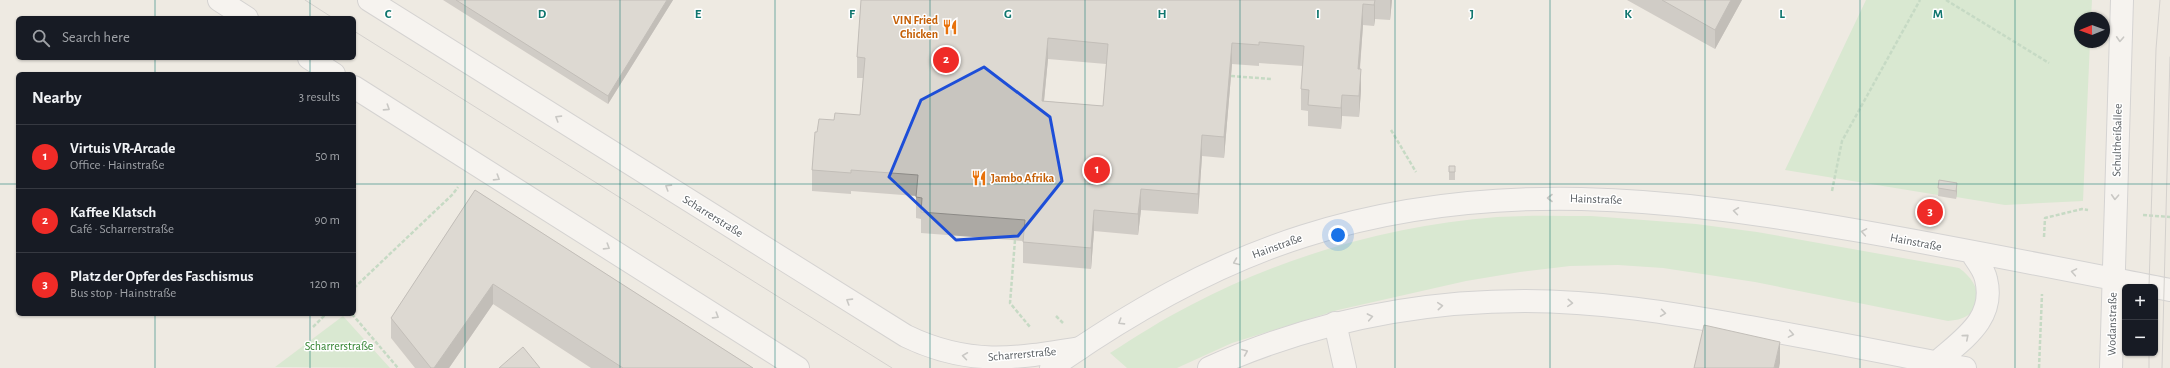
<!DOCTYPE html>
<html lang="en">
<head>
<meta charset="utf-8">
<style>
	:root { --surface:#171b24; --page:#242831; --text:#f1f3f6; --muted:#9ea1a6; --line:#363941; --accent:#ef2b27 }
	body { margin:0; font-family:"Alegreya Sans",sans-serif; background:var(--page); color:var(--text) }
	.controls { position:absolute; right:12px; bottom:12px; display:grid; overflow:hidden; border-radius:6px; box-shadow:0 1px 3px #0004 }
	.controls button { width:36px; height:36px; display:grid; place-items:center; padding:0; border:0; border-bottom:1px solid var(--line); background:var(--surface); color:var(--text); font:20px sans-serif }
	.compass { position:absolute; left:2074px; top:12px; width:36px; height:36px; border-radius:50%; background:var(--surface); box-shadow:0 1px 3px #0004; rotate:269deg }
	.you { position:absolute; left:1338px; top:235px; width:14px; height:14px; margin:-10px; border:3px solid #fff; border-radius:50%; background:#1a73e8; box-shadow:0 0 0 6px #1a73e833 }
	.badge { display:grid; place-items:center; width:26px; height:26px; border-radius:50%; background:var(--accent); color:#fff; font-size:13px; font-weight:700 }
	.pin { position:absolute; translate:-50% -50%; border:2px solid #fff; box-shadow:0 1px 4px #0006 }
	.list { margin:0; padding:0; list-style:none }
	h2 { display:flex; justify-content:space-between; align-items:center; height:52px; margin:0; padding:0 16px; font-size:17px }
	h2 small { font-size:13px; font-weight:400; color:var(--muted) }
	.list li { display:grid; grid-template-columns:26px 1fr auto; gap:12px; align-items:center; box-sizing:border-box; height:64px; padding:0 16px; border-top:1px solid var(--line) }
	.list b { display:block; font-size:15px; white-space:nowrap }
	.list p { margin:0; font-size:13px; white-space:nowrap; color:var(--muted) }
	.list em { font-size:13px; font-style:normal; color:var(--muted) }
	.icon { flex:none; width:22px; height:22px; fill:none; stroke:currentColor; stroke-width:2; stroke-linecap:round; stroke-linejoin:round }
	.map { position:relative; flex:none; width:2170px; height:368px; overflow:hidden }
	.search { position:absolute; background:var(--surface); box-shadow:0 1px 3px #0004; left:16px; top:16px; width:340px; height:44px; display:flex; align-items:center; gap:10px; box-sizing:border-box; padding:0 14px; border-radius:6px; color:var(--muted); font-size:15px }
	.panel { position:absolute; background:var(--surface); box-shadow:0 1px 3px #0004; left:16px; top:72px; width:340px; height:244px; border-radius:6px }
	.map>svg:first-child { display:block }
	.green { fill:#bfe6bd }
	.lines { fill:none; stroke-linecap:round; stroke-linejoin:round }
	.minor-casing { stroke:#b5b8bd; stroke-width:24 }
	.tertiary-casing { stroke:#b5b8bd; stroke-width:24 }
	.secondary-casing { stroke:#b5b9bf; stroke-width:24 }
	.path { stroke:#96c8a1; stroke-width:2.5; stroke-dasharray:4 2; stroke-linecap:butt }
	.minor { stroke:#fff; stroke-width:22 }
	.tertiary { stroke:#fff; stroke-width:22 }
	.secondary { stroke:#fff; stroke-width:22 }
	.tram { stroke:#b3b4b4; stroke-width:1 }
	.wall { fill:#aca9a4; fill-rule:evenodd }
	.shaded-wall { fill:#8c8a86 }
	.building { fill:#c8c5bf; stroke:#8c8a86; fill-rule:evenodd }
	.oneway { stroke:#9c9fa1 }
	.marked { fill:none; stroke:#1d4ed8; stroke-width:3; stroke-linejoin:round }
	.grid { fill:none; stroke:#0f766e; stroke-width:1; stroke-opacity:0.55 }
	.labels { text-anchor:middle; stroke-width:3; stroke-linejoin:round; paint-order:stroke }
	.food-label { font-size:12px; font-weight:bold; fill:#c56008; stroke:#fff; text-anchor:end }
	.street-label { font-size:12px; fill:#5a5f63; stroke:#fff }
	.park-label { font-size:12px; fill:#328331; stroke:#fff }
	.grid-label { font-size:13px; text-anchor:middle; font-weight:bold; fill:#0f766e; stroke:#fff; stroke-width:3; stroke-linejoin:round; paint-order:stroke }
</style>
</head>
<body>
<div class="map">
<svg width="2170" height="368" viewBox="0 0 2170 368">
	<rect width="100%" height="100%" fill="#eeeae2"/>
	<path class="green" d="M1866,0H2092L2091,18H2080V42H2090L2083,201L2005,205L1956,197L1957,191L1939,189L1938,195L1785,170Z
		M1591,216L1696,224L1757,232L1959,268C1986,287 1985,319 1948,321L1755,282L1663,268L1618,265L1570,266L1520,272L1466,281L1338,310L1232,343L1177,368H1127L1110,353C1137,336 1163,319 1191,305C1284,256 1392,225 1497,217C1528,215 1560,216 1591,216Z
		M343,316L390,368L275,367Z"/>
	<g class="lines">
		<defs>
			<path id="minor" d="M1335,323L1345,368"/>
			<path id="tertiary" d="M219,0L247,18
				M369,0L906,336C968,366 1014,359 1080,348
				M309,58L334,74
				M354,87L798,368"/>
			<path id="secondary" d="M1937,362C1963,339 1996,319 1986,279C1984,269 1976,260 1971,252
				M1051,368C1129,313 1212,265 1304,236C1490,177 1672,198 1860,231C1963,249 2067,270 2170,290
				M1209,368C1309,323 1416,301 1525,301C1599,301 1672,313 1744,326C1818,339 1892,354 1965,368
				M2111,368L2122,0"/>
		</defs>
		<use href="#minor" class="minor-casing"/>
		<use href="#tertiary" class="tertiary-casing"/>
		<use href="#secondary" class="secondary-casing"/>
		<path class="path" d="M1946,0L2049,63
			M1231,76L1271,79
			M1391,130L1416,172
			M1832,191L1842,141L1920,0
			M1930,215L1931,206
			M2143,215L2170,217
			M2044,237L2045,218L2082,209L2088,210
			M1015,240L1010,303L1030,327
			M354,288L453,194L458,187
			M352,314L398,368
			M1056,316L1063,323
			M313,327L326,314
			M2039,368L2042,294"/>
		<use href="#minor" class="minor"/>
		<use href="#tertiary" class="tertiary"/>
		<use href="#secondary" class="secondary"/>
		<path class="tram" d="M305,0L333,18
			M354,31L892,368
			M2149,287L2156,49L2160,0
			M2149,368V353
			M2162,368L2170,57"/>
	</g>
	<path class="wall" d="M443,0H673L608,104Z
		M861,0H1392L1390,20L1375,19L1374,26L1363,25L1360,69L1361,90L1359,117L1342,116L1341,129L1308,126V111L1301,110V89L1303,66L1259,63V66L1232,64L1224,158L1202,156L1198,214L1141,210L1138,235L1094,231L1091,269L1023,263V241L921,233V219L916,218V196L851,191V194L812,191V170L817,132L834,120L860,115L863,78H857V57ZM1048,59L1106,64L1103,106L1044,101Z
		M1627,0H1742L1715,49Z
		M1455,166V180H1449V172Z
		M1939,180L1957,191L1956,199L1938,196Z
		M475,190L753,368H591L493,304L449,368H415L391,338V318Z"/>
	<path class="shaded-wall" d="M667,0H673L608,104V96Z
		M1375,0V19L1374,26V5Z
		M1390,0H1392L1390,20Z
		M1731,0H1742L1715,49V30Z
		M1363,4V25L1358,90V69Z
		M1048,38V59L1042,121V101Z
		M1232,43V64L1224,158V137Z
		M1361,69V90L1359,117V96Z
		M1342,95V116L1341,129V108Z
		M1202,135V156L1198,214V194Z
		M1957,183V191L1956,199V191Z
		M1141,189V210L1138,235V214Z
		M1094,210V231L1091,269V248Z
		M493,284V304L449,368H434Z
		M1780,342V363L1779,368H1774Z"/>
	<path class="building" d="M456,0H667L608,96Z
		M861,0H1375L1374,5L1363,4L1358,69H1361L1359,96L1342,95L1341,108L1308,105L1309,90L1301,89L1304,46L1259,42V45L1232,43L1224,137L1202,135L1198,194L1141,189L1138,214L1094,210L1091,248L1023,242L1025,220L921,212L922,198L916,197L918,175L851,170V173L812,170L815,132H817L819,119L834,120L835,113L860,115L865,58L857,57ZM1048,38L1108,44L1103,106L1042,101Z
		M1662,0H1731L1715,30Z
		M1449,166H1455V172H1449Z
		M1939,180L1957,183L1956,191L1938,188Z
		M475,190L753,368H623L493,284L434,368H431L391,318Z
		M1704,325L1780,342L1774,368H1694Z
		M523,347L540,368H499Z"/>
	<defs><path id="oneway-chevron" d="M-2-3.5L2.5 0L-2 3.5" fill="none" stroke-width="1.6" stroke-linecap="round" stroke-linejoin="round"/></defs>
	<g class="oneway">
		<use href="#oneway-chevron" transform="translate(2120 39) rotate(93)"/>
		<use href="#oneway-chevron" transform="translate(387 108) rotate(33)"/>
		<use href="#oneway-chevron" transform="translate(558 118) rotate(-148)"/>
		<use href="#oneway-chevron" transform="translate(497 178) rotate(32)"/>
		<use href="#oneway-chevron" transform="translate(668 187) rotate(-148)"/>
		<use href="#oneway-chevron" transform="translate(2115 197) rotate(93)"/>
		<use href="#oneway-chevron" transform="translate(1550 198) rotate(180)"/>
		<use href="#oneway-chevron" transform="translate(1736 211) rotate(-172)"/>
		<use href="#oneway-chevron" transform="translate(1864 232) rotate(-170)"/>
		<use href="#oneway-chevron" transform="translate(607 247) rotate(32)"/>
		<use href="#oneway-chevron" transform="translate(1236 262) rotate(158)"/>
		<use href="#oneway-chevron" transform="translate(2074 272) rotate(-170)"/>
		<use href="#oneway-chevron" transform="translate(849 301) rotate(-148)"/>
		<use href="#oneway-chevron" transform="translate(1570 303) rotate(4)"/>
		<use href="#oneway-chevron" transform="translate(1440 306) rotate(-5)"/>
		<use href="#oneway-chevron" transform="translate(1663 313) rotate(8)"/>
		<use href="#oneway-chevron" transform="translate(716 316) rotate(32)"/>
		<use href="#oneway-chevron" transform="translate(1370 317) rotate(-11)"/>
		<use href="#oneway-chevron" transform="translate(1121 322) rotate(148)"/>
		<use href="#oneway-chevron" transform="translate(1791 334) rotate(10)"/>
		<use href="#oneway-chevron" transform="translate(1966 337) rotate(-41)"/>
		<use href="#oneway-chevron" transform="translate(1245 352) rotate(-23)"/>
		<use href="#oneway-chevron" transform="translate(965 356) rotate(-172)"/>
	</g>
	<path d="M0 0H2170V368H0ZM984,67L1050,117L1062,181L1018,236L956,240L889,177L921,100Z" fill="#eeeae2" fill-opacity=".55" fill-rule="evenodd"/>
	<path class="marked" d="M984,67L1050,117L1062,181L1018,236L956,240L889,177L921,100Z"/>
	<path class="grid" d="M155,0V18M310,0V18M465,0V368M620,0V368M775,0V368M930,0V368M1085,0V368M1240,0V368M1395,0V368M1550,0V368M1705,0V368M1860,0V368M2015,0V368M155,58V74M310,58V74M0,184H18M354,184H2170M155,314V368M310,314V368"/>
	<defs>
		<symbol id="restaurant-bare" viewBox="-9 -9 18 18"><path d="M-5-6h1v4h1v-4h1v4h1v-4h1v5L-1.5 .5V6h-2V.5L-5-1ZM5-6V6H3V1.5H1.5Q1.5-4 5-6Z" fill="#e8710a" stroke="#fff" stroke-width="2.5" paint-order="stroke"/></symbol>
	</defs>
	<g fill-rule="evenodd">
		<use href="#restaurant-bare" x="939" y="16" width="22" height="22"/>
		<use href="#restaurant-bare" x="968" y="167" width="22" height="22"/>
	</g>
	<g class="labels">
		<g class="food-label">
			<text x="938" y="24">VIN Fried<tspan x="938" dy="14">Chicken</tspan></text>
			<text x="991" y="182" text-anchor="start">Jambo Afrika</text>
		</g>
		<g class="street-label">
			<text transform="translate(2117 140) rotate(-89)" y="4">Schultheißallee</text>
			<text transform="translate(1596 199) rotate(2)" y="4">Hainstraße</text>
			<text transform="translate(713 216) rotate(32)" y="4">Scharrerstraße</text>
			<text transform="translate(1916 242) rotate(11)" y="4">Hainstraße</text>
			<text transform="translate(1277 246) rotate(-20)" y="4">Hainstraße</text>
			<text transform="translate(2112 324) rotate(-89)" y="4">Wodanstraße</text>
			<text transform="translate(1022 354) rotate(-5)" y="4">Scharrerstraße</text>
		</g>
		<g class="park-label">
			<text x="339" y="350">Scharrerstraße</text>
		</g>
	</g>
	<g class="grid-label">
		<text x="388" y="18">C</text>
		<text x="542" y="18">D</text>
		<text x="698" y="18">E</text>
		<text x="852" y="18">F</text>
		<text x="1008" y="18">G</text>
		<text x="1162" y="18">H</text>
		<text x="1318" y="18">I</text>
		<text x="1472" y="18">J</text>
		<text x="1628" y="18">K</text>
		<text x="1782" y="18">L</text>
		<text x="1938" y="18">M</text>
	</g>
</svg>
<div class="controls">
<button>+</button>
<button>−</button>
</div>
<svg class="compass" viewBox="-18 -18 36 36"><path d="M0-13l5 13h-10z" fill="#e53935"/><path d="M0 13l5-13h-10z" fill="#9ea1a6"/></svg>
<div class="you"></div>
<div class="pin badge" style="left:1097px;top:170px">1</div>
<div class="pin badge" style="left:946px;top:60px">2</div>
<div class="pin badge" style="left:1930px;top:212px">3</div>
<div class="search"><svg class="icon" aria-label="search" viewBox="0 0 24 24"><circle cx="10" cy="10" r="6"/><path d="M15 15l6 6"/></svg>Search here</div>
<section class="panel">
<h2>Nearby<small>3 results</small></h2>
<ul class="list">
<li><span class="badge">1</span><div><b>Virtuis VR-Arcade</b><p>Office · Hainstraße</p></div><em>50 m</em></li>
<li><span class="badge">2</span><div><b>Kaffee Klatsch</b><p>Café · Scharrerstraße</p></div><em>90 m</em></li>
<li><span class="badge">3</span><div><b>Platz der Opfer des Faschismus</b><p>Bus stop · Hainstraße</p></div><em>120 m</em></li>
</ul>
</section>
</div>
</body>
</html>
